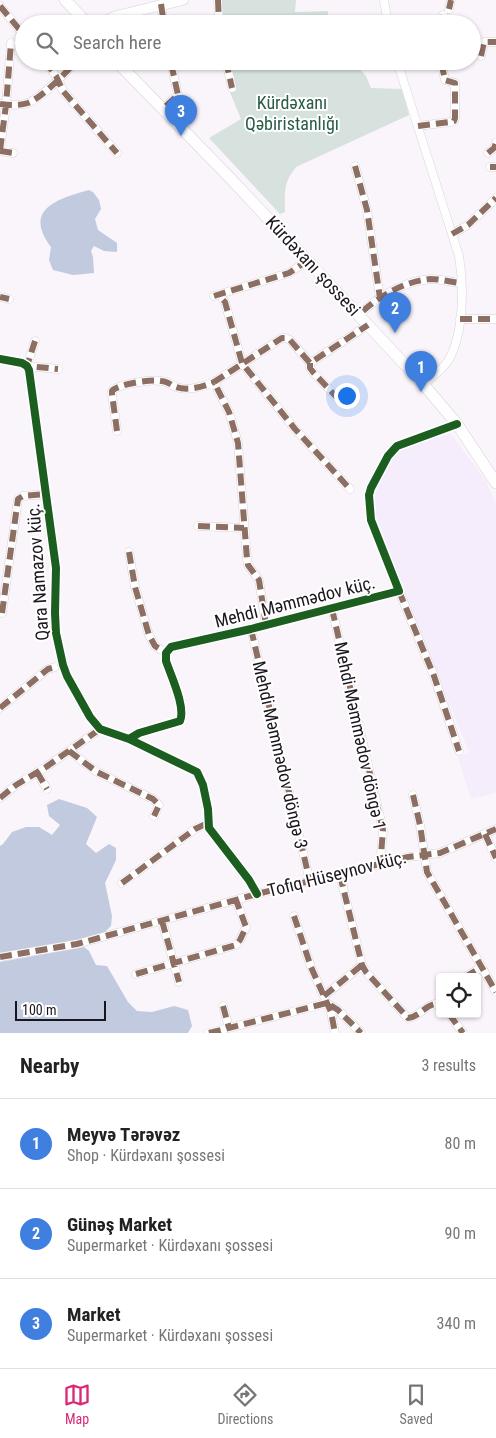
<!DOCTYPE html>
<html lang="en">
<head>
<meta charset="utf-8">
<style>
	:root { --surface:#fff; --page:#f2f2f2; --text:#222; --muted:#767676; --line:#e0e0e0; --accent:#db2777 }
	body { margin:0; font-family:"Roboto Condensed",sans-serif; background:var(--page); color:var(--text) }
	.controls { position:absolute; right:15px; bottom:15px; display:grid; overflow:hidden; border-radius:5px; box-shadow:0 1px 4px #0004 }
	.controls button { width:45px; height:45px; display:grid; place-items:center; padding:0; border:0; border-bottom:1px solid var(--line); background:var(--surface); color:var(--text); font:25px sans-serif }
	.scale { position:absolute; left:15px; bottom:12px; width:91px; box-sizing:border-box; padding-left:5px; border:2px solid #1b161d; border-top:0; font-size:14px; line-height:18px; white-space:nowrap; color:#1b161d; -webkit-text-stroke:4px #fff; paint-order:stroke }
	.you { position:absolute; left:346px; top:395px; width:18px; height:18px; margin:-12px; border:4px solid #fff; border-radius:50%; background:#1a73e8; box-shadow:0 0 0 8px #1a73e833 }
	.badge { display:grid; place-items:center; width:32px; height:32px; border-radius:50%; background:var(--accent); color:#fff; font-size:16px; font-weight:700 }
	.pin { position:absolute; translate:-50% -41px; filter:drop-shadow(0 1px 2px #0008) }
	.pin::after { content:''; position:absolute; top:26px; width:18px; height:15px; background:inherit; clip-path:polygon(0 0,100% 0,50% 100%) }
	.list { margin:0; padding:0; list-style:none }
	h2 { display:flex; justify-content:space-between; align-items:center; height:65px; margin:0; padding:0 20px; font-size:21px }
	h2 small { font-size:16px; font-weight:400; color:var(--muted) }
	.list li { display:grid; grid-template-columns:32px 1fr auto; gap:15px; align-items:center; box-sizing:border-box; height:90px; padding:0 20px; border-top:1px solid var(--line) }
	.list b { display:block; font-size:19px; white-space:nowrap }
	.list p { margin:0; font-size:16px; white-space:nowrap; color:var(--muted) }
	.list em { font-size:16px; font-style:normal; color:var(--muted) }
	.icon { flex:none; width:28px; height:28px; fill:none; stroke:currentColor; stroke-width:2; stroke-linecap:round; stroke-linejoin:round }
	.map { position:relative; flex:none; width:496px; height:1033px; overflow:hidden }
	.search { position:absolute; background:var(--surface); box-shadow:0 1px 4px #0004; left:15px; right:15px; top:15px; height:55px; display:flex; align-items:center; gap:12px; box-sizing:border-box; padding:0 18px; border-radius:28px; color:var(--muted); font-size:19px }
	.sheet { height:335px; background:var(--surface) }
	nav { display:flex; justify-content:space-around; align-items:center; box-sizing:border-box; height:70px; border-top:1px solid var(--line); background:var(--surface); font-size:14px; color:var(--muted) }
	nav a { display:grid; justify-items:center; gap:2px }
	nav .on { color:var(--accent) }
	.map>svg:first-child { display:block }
	.industrial { fill:#f5edfc }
	.green { fill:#d7e1dd }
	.water { fill:#c1cade }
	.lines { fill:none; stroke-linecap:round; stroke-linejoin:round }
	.street-casing { stroke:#d7d3d9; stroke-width:9 }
	.secondary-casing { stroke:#d7d3d9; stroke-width:11 }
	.primary-casing { stroke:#d7d3d9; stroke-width:12 }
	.street { stroke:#fefefe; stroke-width:8 }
	.secondary { stroke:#fefefe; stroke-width:10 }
	.primary { stroke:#fefefe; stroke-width:11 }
	.quiet { stroke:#8d6e63; stroke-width:6; stroke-dasharray:12 6; stroke-linecap:butt }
	.cycleway-casing { stroke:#fff; stroke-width:11 }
	.cycleway { stroke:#1b5e20; stroke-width:8 }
	.labels { text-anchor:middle; stroke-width:4; stroke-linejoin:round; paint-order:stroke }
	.park-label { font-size:18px; fill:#285e45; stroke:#fff }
	.street-label { font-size:18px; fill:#1b161d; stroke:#fff }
</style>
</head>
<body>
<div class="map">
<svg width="496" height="1033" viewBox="0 0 496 1033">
	<rect width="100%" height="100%" fill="#faf5fb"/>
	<path class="industrial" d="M449,431L486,481L496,504V793L471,799L458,757L469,752L373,516V491L388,461L400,446Z"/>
	<path class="green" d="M223,0H296L295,12L328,11V24H221L222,2Z
		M228,61H352L366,76L371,88L402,89L409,115L296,167C283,183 285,192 285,212L280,214L209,138L241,119L229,90Z"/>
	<path class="water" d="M89,190L93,192L99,200L101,209L95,219L98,230L117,243V252L104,251L94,246L91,251L93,257L94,273L73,275L53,270L49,260L51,247C23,210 56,199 89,190Z
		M59,799L87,808L97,817L86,844L96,853L109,844L116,848V860L105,883L112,916L111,926L103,934L41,948L0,953V846L3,844L12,832L26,827H39L52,835L60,825L49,816L47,805Z
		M84,947L89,951L96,965L107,966L128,1002L137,1011L152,1012L174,1006L188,1010L192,1026L188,1033H0V962Z"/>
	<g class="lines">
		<defs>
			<path id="street" d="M218,0L219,24
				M384,0L388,24
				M161,4L164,24
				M0,6L24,35
				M449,9L451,0
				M442,24L443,15
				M481,56L484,42H496
				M45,61L56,76L63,91L117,153
				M226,61L232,88
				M397,61L459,256C464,286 464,334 448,361C443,368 436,374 429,380
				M0,104C9,105 19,106 28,103C43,97 65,73 77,61
				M166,106L178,95L171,63
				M418,126L450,122L454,121L455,118V83L445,80L441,61
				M0,150L6,105L11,43
				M0,151L13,153
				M488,153L494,148L496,143
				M355,166L367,210L380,298
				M490,167H496
				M452,234L468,225L496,198
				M214,296L289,273L307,261
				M0,297L9,299
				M223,300L225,302L242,363L295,429L350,489
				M363,311C381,295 406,281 430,279C440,279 451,282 461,283
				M460,319H496
				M35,341L27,366L58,369
				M0,359L22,363L27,366L29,370L56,568L55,613L56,633L63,665L67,676L90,717L100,729L129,739L197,772L203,785L208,809L209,828L249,880L257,894
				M310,363V368L313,372L344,405
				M117,431L112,394V391C118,384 152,379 161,381C167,381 171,385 176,387C187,391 203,387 214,382
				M198,526L244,528
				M129,552L135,587L149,635L155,646L166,653
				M399,591L434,676L459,751
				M332,609L383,830L381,855L383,864
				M2,613L18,499L23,496L47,494
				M266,625L259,580L248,565L247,559L238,443L229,412L214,382L282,338H286L290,340L310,363L368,325
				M251,629L310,882
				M0,708L48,669L63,665
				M129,739L139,733L180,721C186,707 171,676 166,661V653L171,647L251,629L399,591L371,520L369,495L371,488L388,456L397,446L457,424
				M69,751L97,772L153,799L159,805L154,816
				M37,772L47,789
				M413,795L420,825L427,872L496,992
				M0,798L16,785L46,767L100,729
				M485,834L496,858
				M340,875L362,965L366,972L408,1018C420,1017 427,1002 440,1004
				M122,883L195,829L208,823
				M294,916L311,967L331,1012L335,1033
				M162,921L179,982
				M0,957L77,944L257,894L408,857L440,853L496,829
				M136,974L236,945L240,940L246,927L236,900
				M465,977L482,967
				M324,996L362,965
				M223,1006L229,1028
				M449,1014L463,1033
				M209,1033L327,1003L338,1010L361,1033"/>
			<path id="secondary" d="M100,24L116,16L183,0"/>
			<path id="primary" d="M65,0L88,24
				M116,61L230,178L424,385L457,424L496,483"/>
		</defs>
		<use href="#street" class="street-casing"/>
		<use href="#secondary" class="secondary-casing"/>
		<use href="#primary" class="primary-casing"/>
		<use href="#street" class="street"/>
		<use href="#secondary" class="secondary"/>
		<use href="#primary" class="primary"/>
		<path class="quiet" d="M218,0L219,24
			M161,4L164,24
			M0,6L24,35
			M449,9L451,0
			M442,24L443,15
			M481,56L484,42H496
			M45,61L56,76L63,91L117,153
			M226,61L232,88
			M0,104C9,105 19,106 28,103C43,97 65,73 77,61
			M166,106L178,95L171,63
			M418,126L450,122L454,121L455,118V83L445,80L441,61
			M0,150L6,105L11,43
			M0,151L13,153
			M488,153L494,148L496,143
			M355,166L367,210L380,298
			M490,167H496
			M452,234L468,225L496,198
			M214,296L289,273L307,261
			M0,297L9,299
			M223,300L225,302L242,363L295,429L350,489
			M363,311C381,295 406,281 430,279C440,279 451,282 461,283
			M460,319H496
			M35,341L27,366L58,369
			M310,363V368L313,372L344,405
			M117,431L112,394V391C118,384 152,379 161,381C167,381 171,385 176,387C187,391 203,387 214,382
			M198,526L244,528
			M129,552L135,587L149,635L155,646L166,653
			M399,591L434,676L459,751
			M332,609L383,830L381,855L383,864
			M2,613L18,499L23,496L47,494
			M266,625L259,580L248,565L247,559L238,443L229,412L214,382L282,338H286L290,340L310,363L368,325
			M251,629L310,882
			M0,708L48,669L63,665
			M69,751L97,772L153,799L159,805L154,816
			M37,772L47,789
			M413,795L420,825L427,872L496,992
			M0,798L16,785L46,767L100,729
			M485,834L496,858
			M340,875L362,965L366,972L408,1018C420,1017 427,1002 440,1004
			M122,883L195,829L208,823
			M294,916L311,967L331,1012L335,1033
			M162,921L179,982
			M0,957L77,944L257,894L408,857L440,853L496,829
			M136,974L236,945L240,940L246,927L236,900
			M465,977L482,967
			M324,996L362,965
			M223,1006L229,1028
			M449,1014L463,1033
			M209,1033L327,1003L338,1010L361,1033"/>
		<defs>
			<path id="cycleway" d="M0,359L22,363L27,366L29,370L56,568L55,613L56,633L63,665L67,676L90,717L100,729L129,739L197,772L203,785L208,809L209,828L249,880L257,894
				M129,739L139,733L180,721C186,707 171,676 166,661V653L171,647L251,629L399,591L371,520L369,495L371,488L388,456L397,446L457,424"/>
		</defs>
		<use href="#cycleway" class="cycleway-casing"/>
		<use href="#cycleway" class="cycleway"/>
	</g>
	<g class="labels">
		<g class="park-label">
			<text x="292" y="109">Kürdəxanı<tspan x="292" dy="21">Qəbiristanlığı</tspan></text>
		</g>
		<g class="street-label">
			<text transform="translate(313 266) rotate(47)" y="6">Kürdəxanı şossesi</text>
			<text transform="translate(38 572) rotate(-94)" y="6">Qara Namazov küç.</text>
			<text transform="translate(295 602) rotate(-14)" y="6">Mehdi Məmmədov küç.</text>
			<text transform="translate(360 736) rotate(78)" y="6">Mehdi Məmmədov döngə 1</text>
			<text transform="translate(280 755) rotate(77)" y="6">Mehdi Məmmədov döngə 3</text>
			<text transform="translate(337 874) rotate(-14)" y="6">Tofiq Hüseynov küç.</text>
		</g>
	</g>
</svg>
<div class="controls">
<button><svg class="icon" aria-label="locate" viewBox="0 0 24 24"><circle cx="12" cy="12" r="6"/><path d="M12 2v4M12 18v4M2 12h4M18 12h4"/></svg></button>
</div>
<div class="scale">100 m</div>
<div class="you"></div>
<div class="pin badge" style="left:421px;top:392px;background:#3f7fe0">1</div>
<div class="pin badge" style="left:395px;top:333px;background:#3f7fe0">2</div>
<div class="pin badge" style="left:181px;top:136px;background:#3f7fe0">3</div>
<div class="search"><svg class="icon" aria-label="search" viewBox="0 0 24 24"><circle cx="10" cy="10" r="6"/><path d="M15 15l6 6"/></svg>Search here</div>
</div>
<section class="sheet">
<h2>Nearby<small>3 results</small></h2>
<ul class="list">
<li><span class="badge" style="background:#3f7fe0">1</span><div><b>Meyvə Tərəvəz</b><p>Shop · Kürdəxanı şossesi</p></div><em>80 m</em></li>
<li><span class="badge" style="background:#3f7fe0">2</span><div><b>Günəş Market</b><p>Supermarket · Kürdəxanı şossesi</p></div><em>90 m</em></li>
<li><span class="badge" style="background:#3f7fe0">3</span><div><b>Market</b><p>Supermarket · Kürdəxanı şossesi</p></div><em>340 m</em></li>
</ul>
</section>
<nav>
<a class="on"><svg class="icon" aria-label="map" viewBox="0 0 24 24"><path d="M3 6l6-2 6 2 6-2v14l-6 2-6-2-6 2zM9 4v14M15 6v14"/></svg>Map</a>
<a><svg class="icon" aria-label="directions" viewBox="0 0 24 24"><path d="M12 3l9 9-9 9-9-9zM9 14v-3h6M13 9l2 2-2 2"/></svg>Directions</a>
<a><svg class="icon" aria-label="saved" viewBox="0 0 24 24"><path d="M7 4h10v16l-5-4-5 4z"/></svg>Saved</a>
</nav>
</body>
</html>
